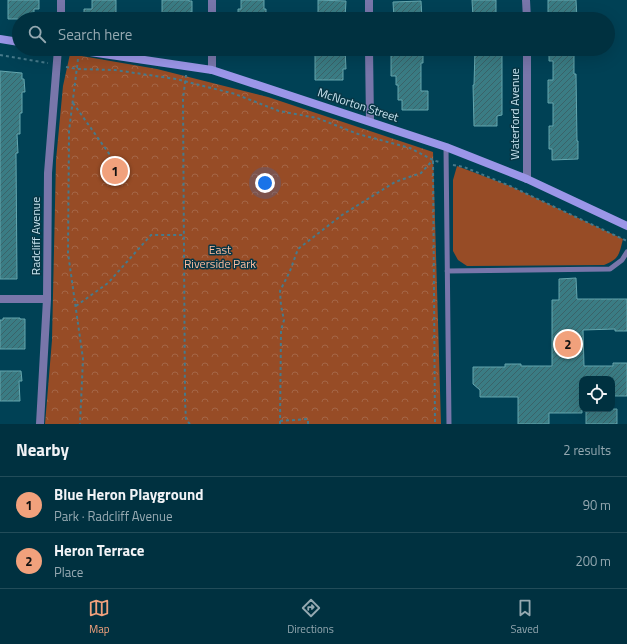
<!DOCTYPE html>
<html lang="en">
<head>
<meta charset="utf-8">
<style>
	:root { --surface:#003140; --page:#0a3947; --text:#f1f3f6; --muted:#95a9b1; --line:#224c59; --accent:#f1a17c }
	body { margin:0; font-family:"Titillium Web",sans-serif; background:var(--page); color:var(--text) }
	.controls { position:absolute; right:12px; bottom:12px; display:grid; overflow:hidden; border-radius:8px; box-shadow:0 4px 16px #0002 }
	.controls button { width:36px; height:36px; display:grid; place-items:center; padding:0; border:0; border-bottom:1px solid var(--line); background:var(--surface); color:var(--text); font:20px sans-serif }
	.you { position:absolute; left:265px; top:183px; width:14px; height:14px; margin:-10px; border:3px solid #fff; border-radius:50%; background:#1a73e8; box-shadow:0 0 0 6px #1a73e833 }
	.badge { display:grid; place-items:center; width:26px; height:26px; border-radius:50%; background:var(--accent); color:#111; font-size:13px; font-weight:700 }
	.pin { position:absolute; translate:-50% -50%; border:2px solid #fff; box-shadow:0 1px 4px #0006 }
	.list { margin:0; padding:0; list-style:none }
	h2 { display:flex; justify-content:space-between; align-items:center; height:52px; margin:0; padding:0 16px; font-size:17px }
	h2 small { font-size:13px; font-weight:400; color:var(--muted) }
	.list li { display:grid; grid-template-columns:26px 1fr auto; gap:12px; align-items:center; box-sizing:border-box; height:56px; padding:0 16px; border-top:1px solid var(--line) }
	.list b { display:block; font-size:15px; white-space:nowrap }
	.list p { margin:0; font-size:13px; white-space:nowrap; color:var(--muted) }
	.list em { font-size:13px; font-style:normal; color:var(--muted) }
	.icon { flex:none; width:22px; height:22px; fill:none; stroke:currentColor; stroke-width:2; stroke-linecap:round; stroke-linejoin:round }
	.map { position:relative; flex:none; width:627px; height:424px; overflow:hidden }
	.search { position:absolute; background:var(--surface); box-shadow:0 4px 16px #0002; left:12px; right:12px; top:12px; height:44px; display:flex; align-items:center; gap:10px; box-sizing:border-box; padding:0 14px; border-radius:22px; color:var(--muted); font-size:15px }
	.sheet { height:164px; background:var(--surface) }
	nav { display:flex; justify-content:space-around; align-items:center; box-sizing:border-box; height:56px; border-top:1px solid var(--line); background:var(--surface); font-size:11px; color:var(--muted) }
	nav a { display:grid; justify-items:center; gap:2px }
	nav .on { color:var(--accent) }
	.map>svg:first-child { display:block }
	.grass { fill:#974c26 }
	.forest { fill:url(#forest-crowns) }
	.building { fill:url(#building-hatch); stroke:#65a6ae }
	.lines { fill:none; stroke-linecap:round; stroke-linejoin:round }
	.path { stroke:#467a8b; stroke-width:2; stroke-dasharray:3 3; stroke-linecap:butt }
	.lane { stroke:#7876aa; stroke-width:5 }
	.street { stroke:#7876aa; stroke-width:8 }
	.secondary { stroke:#9b96e8; stroke-width:8 }
	.labels { text-anchor:middle; stroke-width:3; stroke-linejoin:round; paint-order:stroke }
	.street-label { font-size:12px; fill:#c6e2ee; stroke:#073645 }
	.park-label { font-size:12px; fill:#fdbc9e; stroke:#073645 }
</style>
</head>
<body>
<div class="map">
<svg width="627" height="424" viewBox="0 0 627 424">
	<defs>
		<pattern id="forest-crowns" width="20" height="18" patternUnits="userSpaceOnUse"><rect width="20" height="18" fill="#974c26"/><path d="M2 6a3 3 0 1 1 6 0M12 15a3 3 0 1 1 6 0" fill="none" stroke="#a46646"/></pattern>
		<pattern id="building-hatch" width="6" height="6" patternUnits="userSpaceOnUse"><rect width="6" height="6" fill="#3a7c84"/><path d="M-1 1l2-2M0 6l6-6M5 7l2-2" fill="none" stroke="#3a6369"/></pattern>
	</defs>
	<rect width="100%" height="100%" fill="#004155"/>
	<path class="grass" d="M457,166L510,186L623,239C619,255 619,259 604,265L467,266L458,260L453,251V180Z"/>
	<path class="forest" d="M70,54L157,69L268,97L433,152L441,424H45L52,340L56,160L63,86Z"/>
	<path class="building" d="M8,0H39V9H34V19H8Z
		M92,0H116V19H84V9H92Z
		M162,0H189V1H192V12H190V19H162Z
		M241,0H264V9H266V19H238V9H241Z
		M318,0L346,1L345,19H318Z
		M472,0H496V18H473Z
		M548,0H576L577,19H553V17H548Z
		M421,1L422,19H394L393,2Z
		M315,49H345L346,69H343V80H315Z
		M391,49H423V63H421V91H428V110H402V100H398V85H396V76H391Z
		M475,49H502V115L497,116V126H474L473,85H474Z
		M549,49H574V74H576L577,141H578V159L552,160V149H549V126H553V103H548V80H553V61H549Z
		M0,71L22,73V79H24L25,92H22V113H20V134H17L18,153H16L17,279H0Z
		M576,278L577,299H627V331H615V329L583,330L584,366H613V363H627V396H612V379H582V413H549V424H518V397H480V390L473,384V367H505V364H521V366H552V300H559V279Z
		M3,318H20V319H25V349H0V320H3Z
		M0,371H21L22,381H19L20,401H0Z
		M586,409H617V424H586Z"/>
	<g class="lines">
		<path class="path" d="M0,55L48,63
			M78,59L69,131L68,253L83,359L80,424
			M66,67L77,69L115,70L176,79L235,94L279,111L317,118L358,134L410,148L433,160L439,162
			M186,75L183,99L185,401L186,420L190,424
			M73,103L115,162
			M433,161L435,424
			M453,165L464,167L510,186L627,241
			M76,306L108,283L151,235H184
			M280,421L308,419V424
			M280,424L281,330L284,320L281,306L280,291L290,271L298,249L342,215L395,182L421,173L433,160"/>
		<path class="lane" d="M446,147L449,424
			M447,271L610,269L622,260L627,252"/>
		<path class="street" d="M61,0V19
			M369,0V19
			M526,0L527,19
			M212,19V0
			M212,49V70
			M369,49L370,121
			M527,49V179
			M0,299H47
			M40,424L47,299L48,173L58,49"/>
		<path class="secondary" d="M0,39L19,42
			M70,49L212,70L446,147L527,179L627,226"/>
	</g>
	<g class="labels">
		<g class="street-label">
			<text transform="translate(358 105) rotate(18)" y="4">McNorton Street</text>
			<text transform="translate(515 114) rotate(-90)" y="4">Waterford Avenue</text>
			<text transform="translate(36 236) rotate(-90)" y="4">Radcliff Avenue</text>
		</g>
		<g class="park-label">
			<text x="220" y="254">East<tspan x="220" dy="14">Riverside Park</tspan></text>
		</g>
	</g>
</svg>
<div class="controls">
<button><svg class="icon" aria-label="locate" viewBox="0 0 24 24"><circle cx="12" cy="12" r="6"/><path d="M12 2v4M12 18v4M2 12h4M18 12h4"/></svg></button>
</div>
<div class="you"></div>
<div class="pin badge" style="left:115px;top:171px">1</div>
<div class="pin badge" style="left:568px;top:344px">2</div>
<div class="search"><svg class="icon" aria-label="search" viewBox="0 0 24 24"><circle cx="10" cy="10" r="6"/><path d="M15 15l6 6"/></svg>Search here</div>
</div>
<section class="sheet">
<h2>Nearby<small>2 results</small></h2>
<ul class="list">
<li><span class="badge">1</span><div><b>Blue Heron Playground</b><p>Park · Radcliff Avenue</p></div><em>90 m</em></li>
<li><span class="badge">2</span><div><b>Heron Terrace</b><p>Place</p></div><em>200 m</em></li>
</ul>
</section>
<nav>
<a class="on"><svg class="icon" aria-label="map" viewBox="0 0 24 24"><path d="M3 6l6-2 6 2 6-2v14l-6 2-6-2-6 2zM9 4v14M15 6v14"/></svg>Map</a>
<a><svg class="icon" aria-label="directions" viewBox="0 0 24 24"><path d="M12 3l9 9-9 9-9-9zM9 14v-3h6M13 9l2 2-2 2"/></svg>Directions</a>
<a><svg class="icon" aria-label="saved" viewBox="0 0 24 24"><path d="M7 4h10v16l-5-4-5 4z"/></svg>Saved</a>
</nav>
</body>
</html>
